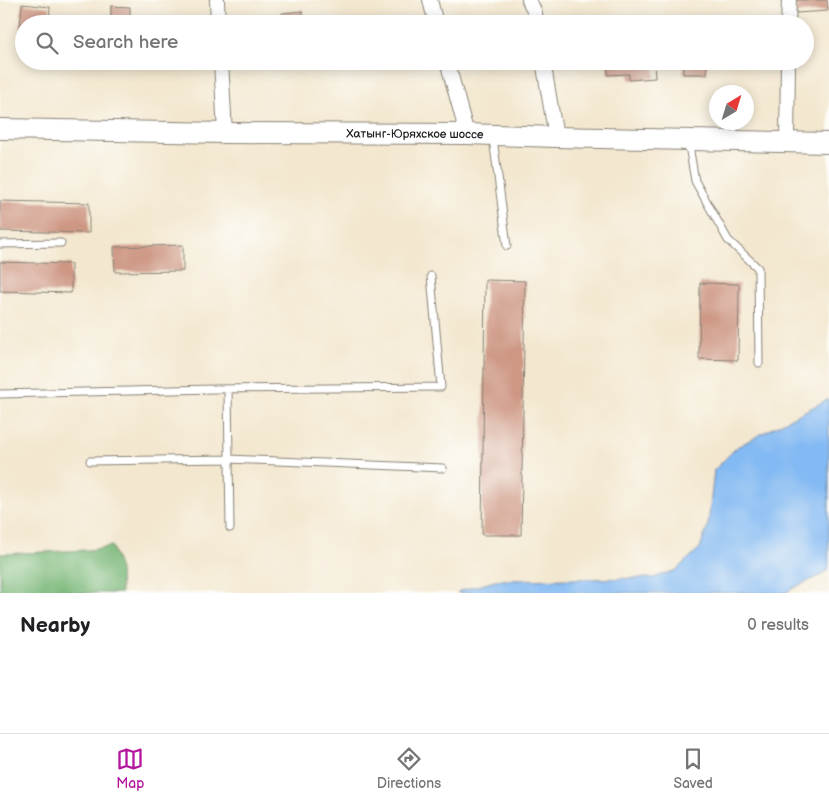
<!DOCTYPE html>
<html lang="en">
<head>
<meta charset="utf-8">
<style>
	:root { --surface:#fff; --page:#f6f6f6; --text:#202124; --muted:#757577; --line:#e0e0e0; --accent:#b5179e }
	body { margin:0; font-family:"Balsamiq Sans",sans-serif; background:var(--page); color:var(--text) }
	.compass { position:absolute; left:709px; top:85px; width:45px; height:45px; border-radius:50%; background:var(--surface); box-shadow:0 2px 12px #0003; rotate:38deg }
	.list { margin:0; padding:0; list-style:none }
	h2 { display:flex; justify-content:space-between; align-items:center; height:65px; margin:0; padding:0 20px; font-size:21px }
	h2 small { font-size:16px; font-weight:400; color:var(--muted) }
	.icon { flex:none; width:28px; height:28px; fill:none; stroke:currentColor; stroke-width:2; stroke-linecap:round; stroke-linejoin:round }
	.map { position:relative; flex:none; width:829px; height:593px; overflow:hidden }
	.search { position:absolute; background:var(--surface); box-shadow:0 2px 12px #0003; left:15px; right:15px; top:15px; height:55px; display:flex; align-items:center; gap:12px; box-sizing:border-box; padding:0 18px; border-radius:28px; color:var(--muted); font-size:19px }
	.sheet { height:140px; background:var(--surface) }
	nav { display:flex; justify-content:space-around; align-items:center; box-sizing:border-box; height:70px; border-top:1px solid var(--line); background:var(--surface); font-size:14px; color:var(--muted) }
	nav a { display:grid; justify-items:center; gap:2px }
	nav .on { color:var(--accent) }
	.map>svg:first-child { display:block }
	.forest { fill:#7ab879; stroke:#4b6a4a }
	.water { fill:#84baf3; stroke:#506b88 }
	.building { fill:#ce9784 }
	.lines { fill:none; stroke-linecap:round; stroke-linejoin:round }
	.service-casing { stroke:#888276; stroke-width:9 }
	.minor-casing { stroke:#888276; stroke-width:16 }
	.secondary-casing { stroke:#888276; stroke-width:22 }
	.service { stroke:#fff; stroke-width:7 }
	.minor { stroke:#fff; stroke-width:14 }
	.secondary { stroke:#fff; stroke-width:20 }
	.labels { text-anchor:middle; stroke-width:4; stroke-linejoin:round; paint-order:stroke }
	.street-label { font-size:12px; fill:#1c1c1c; stroke:#fdfcf7 }
</style>
</head>
<body>
<div class="map">
<svg width="829" height="593" viewBox="0 0 829 593">
	<rect width="100%" height="100%" fill="#fdfcf7"/>
	<filter id="ink" filterUnits="userSpaceOnUse"><feTurbulence type="fractalNoise" baseFrequency=".02" numOctaves="2"/><feDisplacementMap in="SourceGraphic" scale="10" xChannelSelector="R" yChannelSelector="G"/><feConvolveMatrix kernelMatrix="1 2 1 2 8 2 1 2 1" color-interpolation-filters="sRGB"/></filter>
	<filter id="wash" filterUnits="userSpaceOnUse"><feTurbulence type="fractalNoise" baseFrequency=".0096" numOctaves="4" result="noise"/><feDisplacementMap in="SourceGraphic" scale="20" xChannelSelector="R" yChannelSelector="G"/><feGaussianBlur stdDeviation="1.12" result="paint"/><feColorMatrix in="noise" values="0 0 0 0 0 0 0 0 0 0 0 0 0 0 0 0 0 1.4 0 .05"/><feComposite in="paint" operator="in"/></filter>
	<g filter="url(#wash)">
		<rect width="100%" height="100%" fill="#f3e7cf"/>
		<path class="forest" d="M112,546L120,570L121,593H0V554L89,550Z"/>
		<path class="water" d="M829,399V568C822,579 797,583 786,593H457L459,591L499,580L653,578L676,570L700,548L708,526L714,470L737,447L791,418Z"/>
		<g id="blocks">
			<path class="building" d="M795,0H827L828,11L796,13Z
				M22,4L50,7L49,24H24V29H20Z
				M111,6L130,7V23H111Z
				M302,11L304,24H283L282,13Z
				M607,61H654L655,78L629,80V74L608,75Z
				M683,61H707V74H683Z
				M0,201L89,203V233L0,231Z
				M183,245V271L115,272L114,247Z
				M0,262L71,264V293L0,291Z
				M485,280L525,281L521,535H482Z
				M700,283L739,284L738,360L699,359Z"/>
		</g>
	</g>
	<g filter="url(#ink)">
		<use href="#blocks" fill-opacity="0" stroke="#888276" stroke-width="1"/>
		<g class="lines">
			<defs>
				<path id="service" d="M493,138L507,246
					M688,140L695,181L728,240L758,268L759,363
					M0,244L61,243
					M228,389L230,528
					M0,394L215,389L441,387L431,276
					M90,461L229,459L443,468"/>
				<path id="minor" d="M217,0L218,24
					M430,0L436,24
					M529,0L535,13L536,24
					M788,24L789,0
					M221,61L225,133
					M447,61L467,134
					M543,61L556,137
					M787,142L788,61"/>
				<g id="secondary">
					<path id="s1" d="M0,129L225,133L467,134L556,137L829,143"/>
				</g>
			</defs>
			<use href="#service" class="service-casing"/>
			<use href="#minor" class="minor-casing"/>
			<use href="#secondary" class="secondary-casing"/>
			<use href="#service" class="service"/>
			<use href="#minor" class="minor"/>
			<use href="#secondary" class="secondary"/>
		</g>
	</g>
	<g class="labels">
		<g class="street-label">
			<text dy="4" stroke="none"><textPath href="#s1" startOffset="415">Хатынг-Юряхское шоссе</textPath></text>
		</g>
	</g>
</svg>
<svg class="compass" viewBox="-18 -18 36 36"><path d="M0-13l5 13h-10z" fill="#e53935"/><path d="M0 13l5-13h-10z" fill="#757577"/></svg>
<div class="search"><svg class="icon" aria-label="search" viewBox="0 0 24 24"><circle cx="10" cy="10" r="6"/><path d="M15 15l6 6"/></svg>Search here</div>
</div>
<section class="sheet">
<h2>Nearby<small>0 results</small></h2>
<ul class="list">
</ul>
</section>
<nav>
<a class="on"><svg class="icon" aria-label="map" viewBox="0 0 24 24"><path d="M3 6l6-2 6 2 6-2v14l-6 2-6-2-6 2zM9 4v14M15 6v14"/></svg>Map</a>
<a><svg class="icon" aria-label="directions" viewBox="0 0 24 24"><path d="M12 3l9 9-9 9-9-9zM9 14v-3h6M13 9l2 2-2 2"/></svg>Directions</a>
<a><svg class="icon" aria-label="saved" viewBox="0 0 24 24"><path d="M7 4h10v16l-5-4-5 4z"/></svg>Saved</a>
</nav>
</body>
</html>
